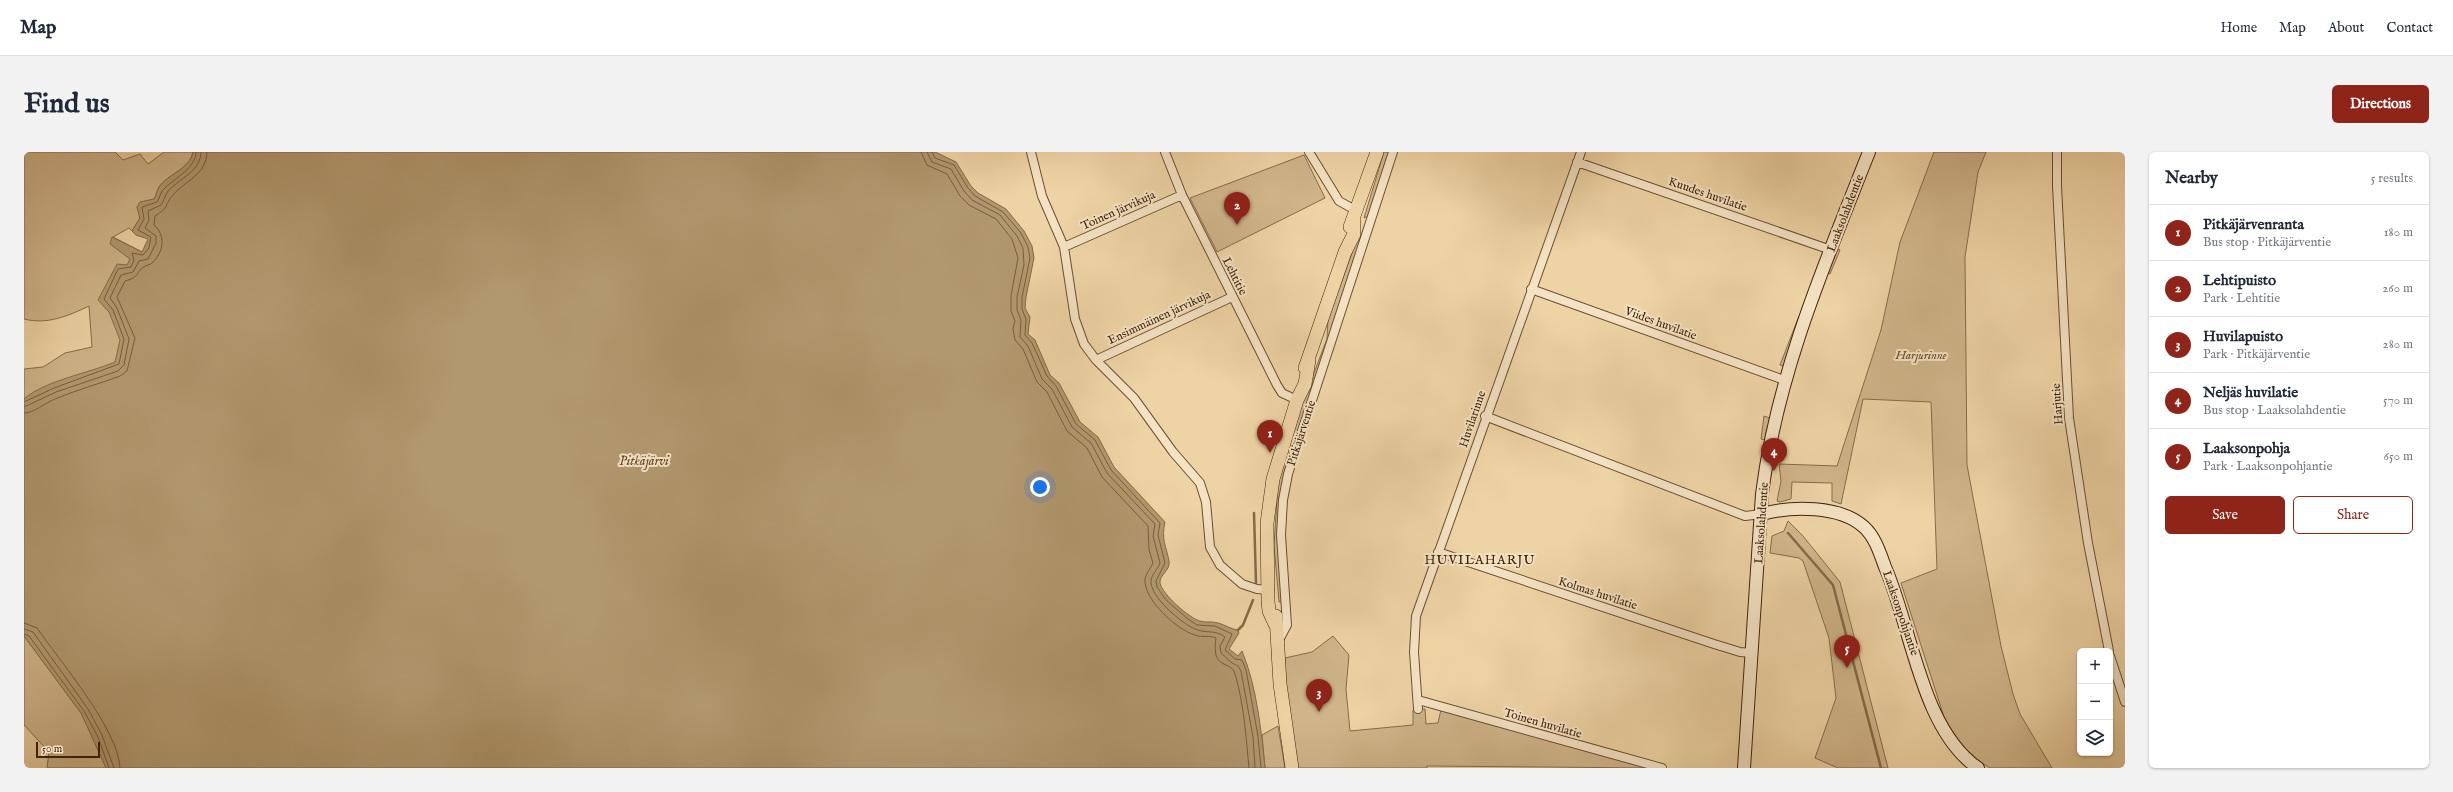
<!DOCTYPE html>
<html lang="en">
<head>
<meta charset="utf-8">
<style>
	:root { --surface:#fff; --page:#f2f2f3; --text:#1f2937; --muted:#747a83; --line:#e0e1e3; --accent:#8f2418 }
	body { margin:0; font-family:"IM FELL English",serif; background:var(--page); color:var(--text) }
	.controls { position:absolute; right:12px; bottom:12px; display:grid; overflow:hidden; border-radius:6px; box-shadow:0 1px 3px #0004 }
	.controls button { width:36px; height:36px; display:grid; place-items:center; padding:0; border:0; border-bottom:1px solid var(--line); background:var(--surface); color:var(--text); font:20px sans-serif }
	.scale { position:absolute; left:12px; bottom:10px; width:64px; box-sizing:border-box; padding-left:4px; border:2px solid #3e2409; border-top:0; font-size:11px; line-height:14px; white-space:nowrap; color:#3e2409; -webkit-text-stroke:3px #f4e2c4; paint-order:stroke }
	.you { position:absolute; left:1016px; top:335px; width:14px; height:14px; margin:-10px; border:3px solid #fff; border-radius:50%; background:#1a73e8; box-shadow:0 0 0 6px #1a73e833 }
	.badge { display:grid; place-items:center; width:26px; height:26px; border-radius:50%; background:var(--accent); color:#fff; font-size:13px; font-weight:700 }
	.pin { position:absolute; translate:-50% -33px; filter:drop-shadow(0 1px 2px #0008) }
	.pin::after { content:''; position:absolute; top:21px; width:14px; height:12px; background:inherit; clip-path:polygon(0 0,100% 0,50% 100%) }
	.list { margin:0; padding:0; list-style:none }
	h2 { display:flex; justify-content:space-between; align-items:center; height:52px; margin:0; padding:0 16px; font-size:17px }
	h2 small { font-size:13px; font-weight:400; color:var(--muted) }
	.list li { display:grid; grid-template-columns:26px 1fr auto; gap:12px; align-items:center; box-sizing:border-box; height:56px; padding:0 16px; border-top:1px solid var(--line) }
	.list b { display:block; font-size:15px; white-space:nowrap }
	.list p { margin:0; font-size:13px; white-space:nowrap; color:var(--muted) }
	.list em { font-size:13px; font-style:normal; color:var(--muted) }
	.actions { display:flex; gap:8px; padding:12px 16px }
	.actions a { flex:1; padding:9px 0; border:1px solid var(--accent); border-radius:6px; text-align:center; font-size:14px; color:var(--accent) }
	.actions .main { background:var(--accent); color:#fff }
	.icon { flex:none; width:22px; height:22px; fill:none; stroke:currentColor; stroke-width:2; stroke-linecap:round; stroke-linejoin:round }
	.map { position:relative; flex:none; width:2101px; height:616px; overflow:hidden; border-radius:6px }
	header { display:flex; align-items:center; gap:24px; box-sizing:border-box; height:56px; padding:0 20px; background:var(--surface); border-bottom:1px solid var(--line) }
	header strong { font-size:19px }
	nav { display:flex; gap:22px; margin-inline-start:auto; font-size:14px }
	.intro { display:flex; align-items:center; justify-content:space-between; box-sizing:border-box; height:96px; padding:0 24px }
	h1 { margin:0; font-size:28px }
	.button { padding:10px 18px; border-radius:6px; background:var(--accent); color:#fff; font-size:14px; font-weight:700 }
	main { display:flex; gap:24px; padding:0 24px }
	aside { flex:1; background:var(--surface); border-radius:6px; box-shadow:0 1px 3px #0004 }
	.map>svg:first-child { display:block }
	.green { fill:#d0b58a; stroke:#876c4a }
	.water { fill:#b2986f; stroke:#846a46 }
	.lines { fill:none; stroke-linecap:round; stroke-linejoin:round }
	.shore { stroke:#785e3c; stroke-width:1 }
	.stream { stroke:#846a46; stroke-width:2.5 }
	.street-casing { stroke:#6a5030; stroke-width:10 }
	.secondary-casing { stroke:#3e2409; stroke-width:14 }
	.primary-casing { stroke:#3e2409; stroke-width:14 }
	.street { stroke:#f4e2c4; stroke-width:8 }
	.secondary { stroke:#f4e2c4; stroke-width:12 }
	.primary { stroke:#eed3a4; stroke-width:13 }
	.labels { text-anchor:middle; stroke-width:4; stroke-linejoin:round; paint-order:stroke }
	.street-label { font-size:12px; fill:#3e2409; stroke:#f4e2c4 }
	.park-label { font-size:12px; font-style:italic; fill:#624829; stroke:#f4e2c4 }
	.water-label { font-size:13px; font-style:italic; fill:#614728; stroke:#f4e2c4 }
	.neighbourhood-label { font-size:13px; letter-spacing:1px; fill:#3e2409; stroke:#f4e2c4 }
</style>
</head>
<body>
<header>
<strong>Map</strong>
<nav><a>Home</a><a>Map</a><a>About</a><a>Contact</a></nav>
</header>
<div class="intro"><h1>Find us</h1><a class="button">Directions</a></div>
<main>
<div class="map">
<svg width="2101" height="616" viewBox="0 0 2101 616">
	<rect width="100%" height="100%" fill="#eed3a4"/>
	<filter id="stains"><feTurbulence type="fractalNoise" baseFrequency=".005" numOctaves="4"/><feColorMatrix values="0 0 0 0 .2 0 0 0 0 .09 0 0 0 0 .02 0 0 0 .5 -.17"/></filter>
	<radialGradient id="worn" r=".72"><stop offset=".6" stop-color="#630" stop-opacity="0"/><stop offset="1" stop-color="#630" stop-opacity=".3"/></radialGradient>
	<path class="green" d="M0,0H91L99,8L116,2L124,12L140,0H169C166,17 144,22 135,35C133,39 132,44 130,47L113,55L116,66L108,79L105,76L89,85L118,100L129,167L0,334V217L19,215L41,201L68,195L65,154C44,164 23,173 0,167Z
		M1360,0H1366L1346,58L1344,64L1340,66Z
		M1910,0H1962L1954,20L1941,105L1943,313L1977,494L1989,542L1996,562L2028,616H1966L1950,606L1938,594L1921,568L1877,431L1913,417L1907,250L1839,247L1817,352L1808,349V331L1768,330L1767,347L1756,350L1753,349L1757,329L1755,312L1813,314L1857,178L1876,90Z
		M1280,3L1301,46L1193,100L1166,46Z
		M1336,79L1338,84L1292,227L1288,226L1303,187L1304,167Z
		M1814,97L1816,98L1806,122L1803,121Z
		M1775,164H1777L1760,214L1756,213Z
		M1285,230L1291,232L1261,326L1259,450H1255L1250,393L1254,331Z
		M1740,264L1746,266L1741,288L1737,287Z
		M1764,369L1779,384L1816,430L1864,616H1814L1791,606L1812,546L1805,486L1779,409L1775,406L1746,401L1748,384L1760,379Z
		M0,484L57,561L90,616H23L25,600L0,573Z
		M1309,484L1325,503L1322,537L1326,579L1389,573V558L1401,557L1402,572L1414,571L1418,553L1628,616L1403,614V616H1274L1262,535L1261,506L1288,500Z
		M1254,574L1261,616H1241L1238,583Z"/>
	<path class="water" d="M169,0H911L932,10L947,34L954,41L982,57L1000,79L1008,94L1010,106L1002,145L1001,156L1006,165L1004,182L1011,188L1026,223L1035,231L1056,270L1074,285L1090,315L1141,370C1137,388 1142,393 1145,409C1147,418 1135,423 1136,431C1138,442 1165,466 1176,469C1182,471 1188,469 1194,471C1202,473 1206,477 1214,478L1215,481L1205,497L1214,504L1218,499C1233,536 1237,577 1241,616H82L57,561L0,484V247C20,229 65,221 91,210L96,188L85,160L74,148L93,112L103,113L106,107L86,92L88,85L118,100L124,87L112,83L108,79L116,66L113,55L116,50L130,47C132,44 133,39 135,35C144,22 166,17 169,0Z"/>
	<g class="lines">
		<path class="shore" d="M897,0L903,13L923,22L936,44L945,53L972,67L988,87L994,106L987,144V159L991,169L989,177L991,188L999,197L1013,230L1023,240L1043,279L1063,296L1078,325L1124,374L1125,398L1129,411C1127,416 1122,421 1121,427C1119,447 1153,478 1171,483C1178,486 1186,483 1192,486C1187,520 1207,507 1211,522C1220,552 1222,585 1225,616
			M903,0L908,10L927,17L940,39L948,48L976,63L993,84L999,96L1000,113L993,145V158L997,168L996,185L1004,194L1018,227L1028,237L1048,275L1067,291L1083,321L1131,372L1129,384L1136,411C1134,417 1128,422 1127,428C1125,444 1157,471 1171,477C1182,482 1191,477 1201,485L1196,494L1197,501L1208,511L1214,514L1217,519L1229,585L1231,616
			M908,0L911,6L930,13L944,36L951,44L979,60L997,81L1004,95L1006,106L998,145V157L1002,167L1001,183L1008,191L1023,224L1032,234L1052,272L1071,288L1087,318L1136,371L1134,383L1141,411L1132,429L1133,435L1142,448L1164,467L1173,473L1191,474L1208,482L1201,498L1211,507L1218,508L1222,518L1234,584L1237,616
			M0,250L30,236L95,212L100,187L89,158L80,147L94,117L107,115L110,108L108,101L119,103L125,96L127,85L114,78L120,67L118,55L133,50C136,45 137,39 141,36C151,26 172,16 172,0
			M0,255L32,240L94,219L100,213L105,187L93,156L86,146L97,123L109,120L115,109L124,107L132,91V84L121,76L125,68L124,59L137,53C140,49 141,43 144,39C155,27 177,19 177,0
			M0,261C10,261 21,251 31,247C52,238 75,232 96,224L103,219L111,186L93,145L101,129C117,125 111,120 120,115C122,113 126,113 128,111C140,100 142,83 130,73L131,64C146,55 140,53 149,43C161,29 183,22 183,0
			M0,471L13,476C35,508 95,578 96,616
			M0,477L9,480L64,557L78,583L90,616
			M0,482L5,484L60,559L74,585L85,616"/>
		<path class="stream" d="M1230,361L1232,431
			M1764,381L1809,433L1857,616
			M1214,478L1219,473L1229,448"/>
		<defs>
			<path id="street" d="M1007,0L1018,44L1040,95L1051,167L1060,192L1072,208L1110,246L1149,300L1176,331L1182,350L1186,395L1196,413L1218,432L1233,437L1246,438
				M1141,0L1158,43L1253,233L1258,241L1273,248
				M1285,0L1315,49L1333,59
				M2033,0V34L2045,266L2064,391L2085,499
				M1553,10L1807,98
				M1040,95L1158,43
				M1507,137L1760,228
				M1072,208L1208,145
				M1461,264L1721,364L1738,362
				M1414,400L1690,492L1716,500L1728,501
				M1254,490L1263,473L1257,383L1259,348L1264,322L1369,0
				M2086,504L2101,550
				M1394,548L1638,616
				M1394,557L1390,500L1392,464L1557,0"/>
			<path id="secondary" d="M1738,362C1767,354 1816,353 1840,375C1851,385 1856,401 1861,415C1888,476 1897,577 1954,616
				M1720,616L1738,342C1753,222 1801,111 1845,0"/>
			<path id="primary" d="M1326,75L1353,0
				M1281,216L1321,100L1330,82V69
				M1252,464L1256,532L1268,616
				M1251,472L1245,459L1244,449L1243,371L1249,327L1273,248L1281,232L1285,208"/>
		</defs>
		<use href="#street" class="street-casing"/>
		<use href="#secondary" class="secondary-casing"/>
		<use href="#primary" class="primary-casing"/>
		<use href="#street" class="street"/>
		<use href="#secondary" class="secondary"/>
		<use href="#primary" class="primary"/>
	</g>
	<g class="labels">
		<g class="street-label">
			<text transform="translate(1684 42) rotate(19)" y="4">Kuudes huvilatie</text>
			<text transform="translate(1094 58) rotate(-24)" y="4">Toinen järvikuja</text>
			<text transform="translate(1821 61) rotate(-69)" y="4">Laaksolahdentie</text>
			<text transform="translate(1211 124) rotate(63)" y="4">Lehtitie</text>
			<text transform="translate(1135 165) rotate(-25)" y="4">Ensimmäinen järvikuja</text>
			<text transform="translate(1637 171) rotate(20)" y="4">Viides huvilatie</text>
			<text transform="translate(2033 252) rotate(-94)" y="4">Harjutie</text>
			<text transform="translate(1448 267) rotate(-71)" y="4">Huvilarinne</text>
			<text transform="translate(1277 281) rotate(-72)" y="4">Pitkäjärventie</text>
			<text transform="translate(1737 371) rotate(-86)" y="4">Laaksolahdentie</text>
			<text transform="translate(1574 441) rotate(18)" y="4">Kolmas huvilatie</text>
			<text transform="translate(1877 461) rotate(71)" y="4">Laaksonpohjantie</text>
			<text transform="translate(1519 571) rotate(16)" y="4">Toinen huvilatie</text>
		</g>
		<g class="park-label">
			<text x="1897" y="207">Harjurinne</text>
		</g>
		<g class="water-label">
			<text x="620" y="313">Pitkäjärvi</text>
		</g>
		<g class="neighbourhood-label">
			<text x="1456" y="412">HUVILAHARJU</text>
		</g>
	</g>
	<rect width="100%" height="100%" filter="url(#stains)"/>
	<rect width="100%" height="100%" fill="url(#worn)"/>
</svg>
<div class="controls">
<button>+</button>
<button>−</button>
<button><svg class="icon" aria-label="layers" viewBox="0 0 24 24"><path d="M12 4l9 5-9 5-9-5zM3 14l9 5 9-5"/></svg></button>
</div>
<div class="scale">50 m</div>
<div class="you"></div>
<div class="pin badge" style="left:1246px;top:301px">1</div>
<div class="pin badge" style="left:1213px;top:73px">2</div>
<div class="pin badge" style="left:1295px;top:560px">3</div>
<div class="pin badge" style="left:1750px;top:319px">4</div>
<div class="pin badge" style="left:1823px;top:516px">5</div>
</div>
<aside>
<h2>Nearby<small>5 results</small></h2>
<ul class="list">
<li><span class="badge">1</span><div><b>Pitkäjärvenranta</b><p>Bus stop · Pitkäjärventie</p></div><em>180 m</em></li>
<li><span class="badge">2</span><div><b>Lehtipuisto</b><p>Park · Lehtitie</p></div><em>260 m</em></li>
<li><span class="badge">3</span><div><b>Huvilapuisto</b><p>Park · Pitkäjärventie</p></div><em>280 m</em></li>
<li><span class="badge">4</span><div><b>Neljäs huvilatie</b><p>Bus stop · Laaksolahdentie</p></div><em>570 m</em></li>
<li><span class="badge">5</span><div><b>Laaksonpohja</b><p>Park · Laaksonpohjantie</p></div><em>650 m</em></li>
</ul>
<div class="actions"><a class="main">Save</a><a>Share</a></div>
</aside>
</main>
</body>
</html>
